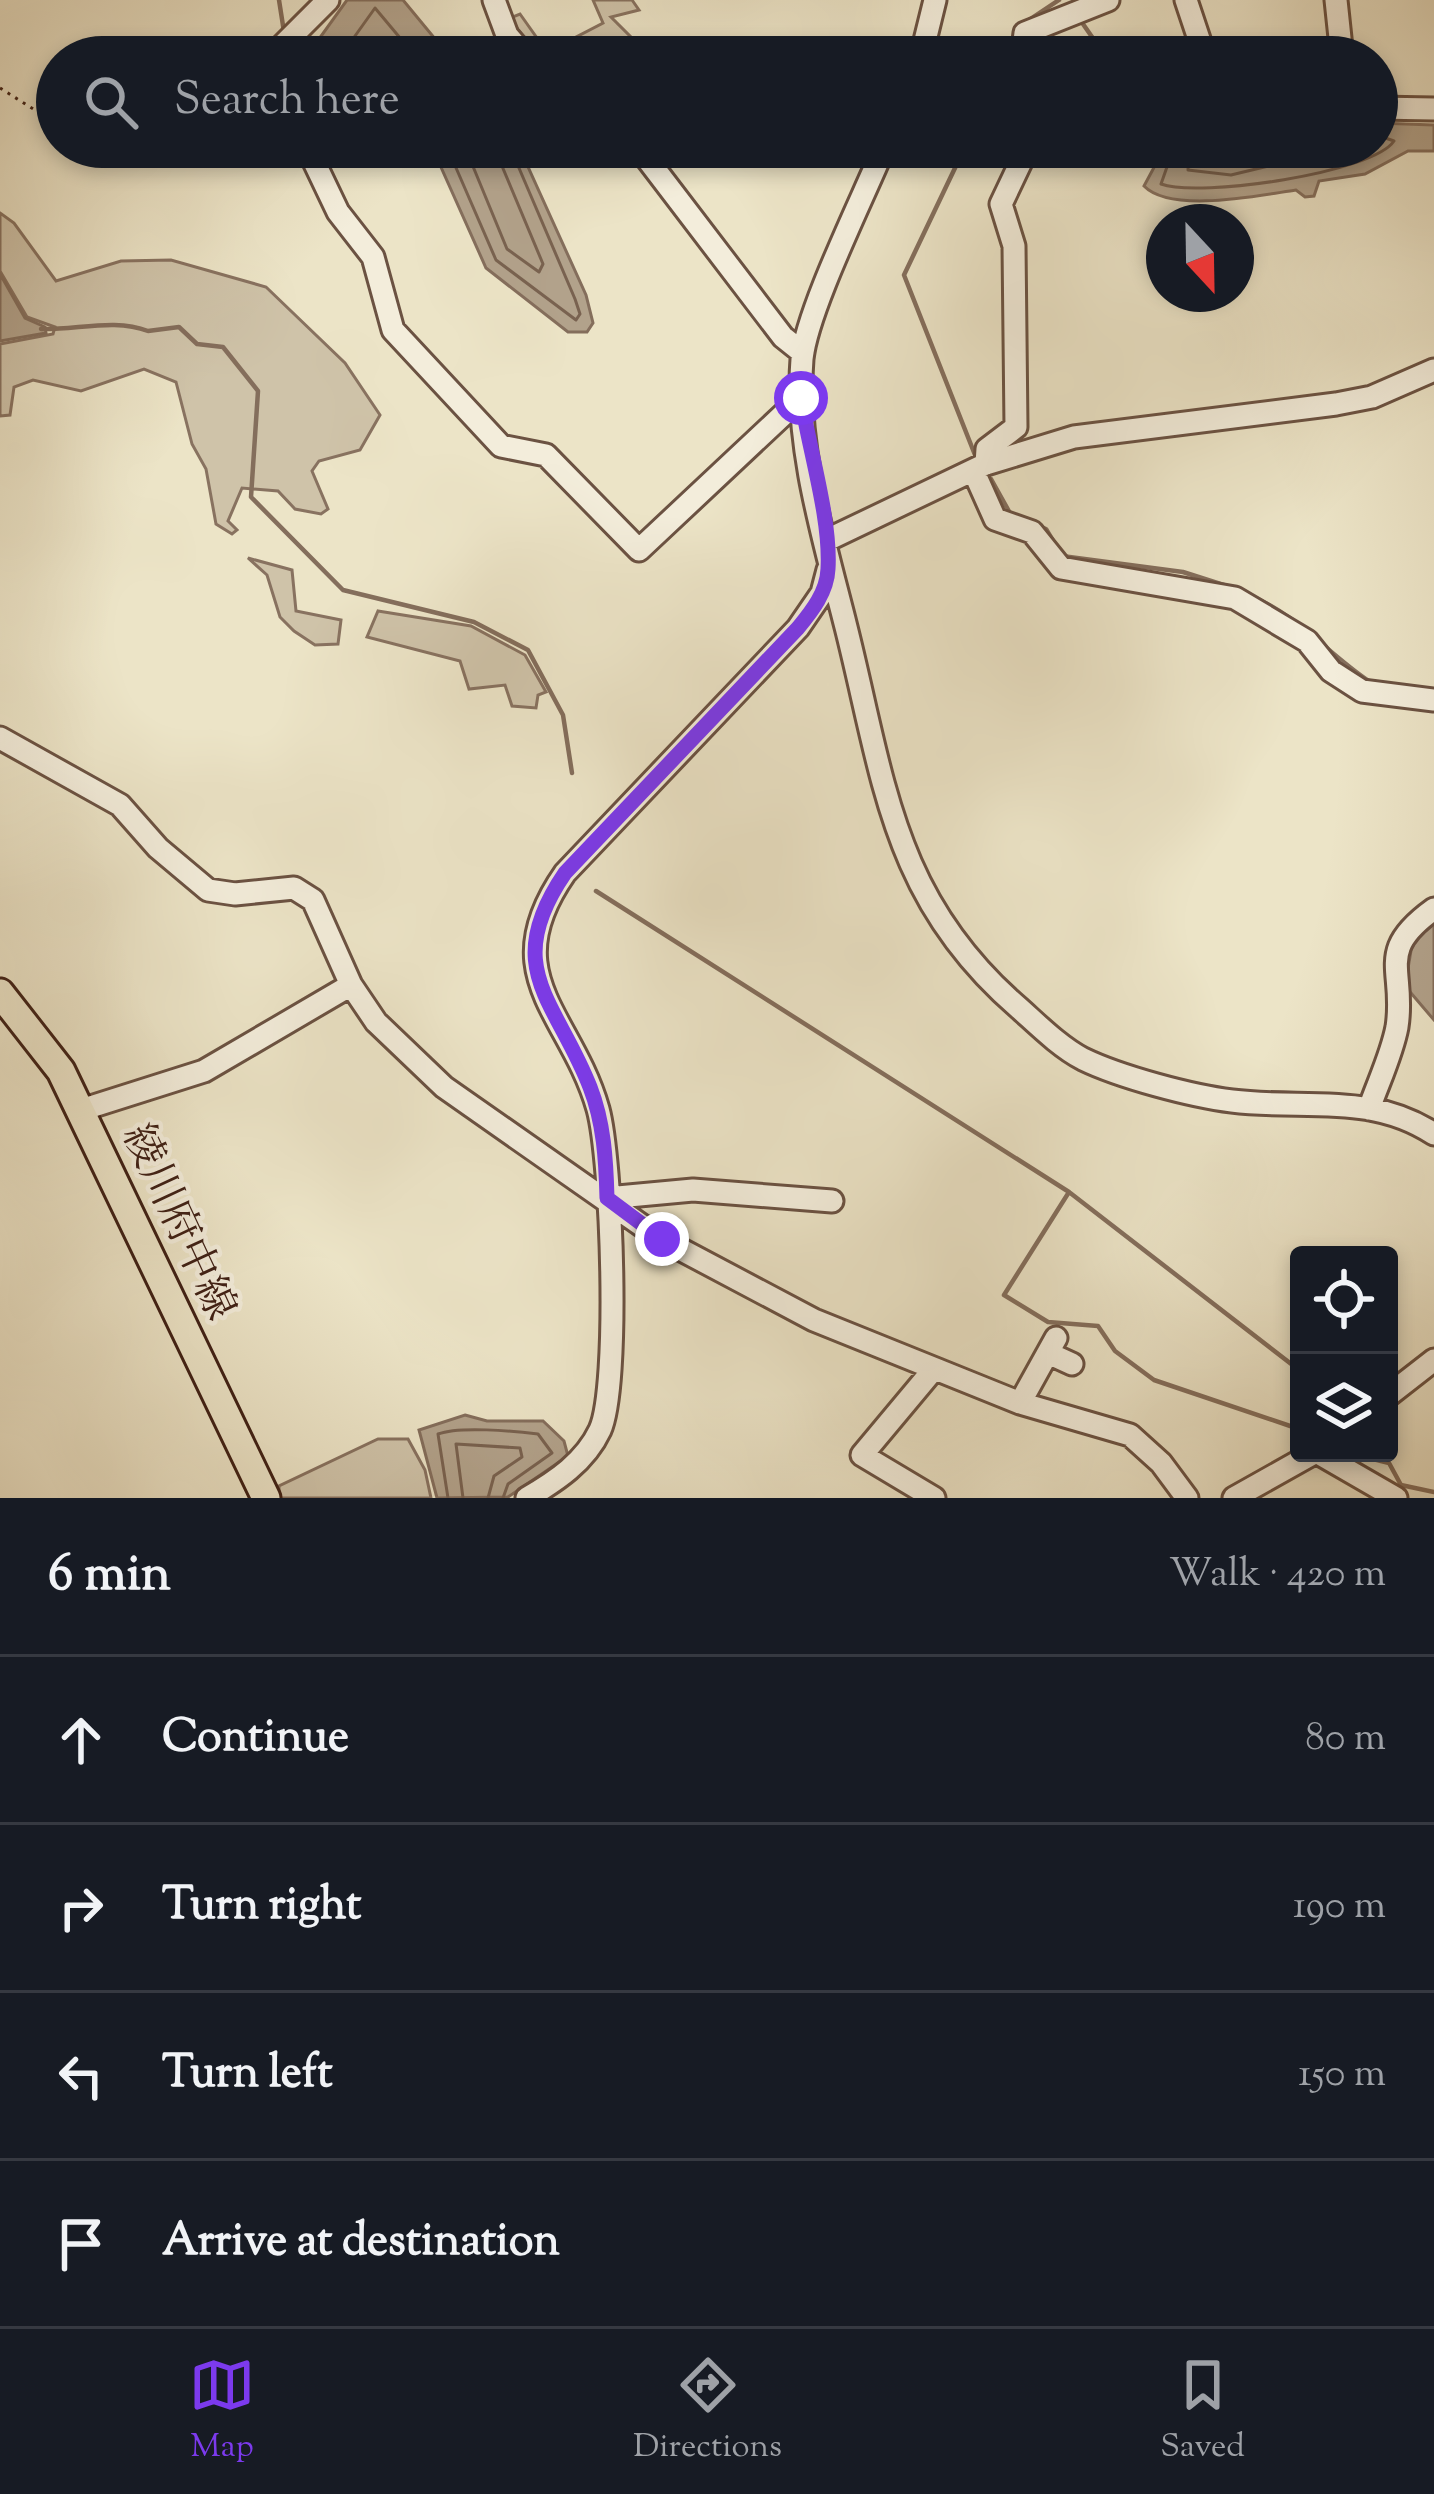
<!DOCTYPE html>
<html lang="en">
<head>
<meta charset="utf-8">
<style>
	:root { --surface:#171b24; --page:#242831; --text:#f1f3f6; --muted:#9ea1a6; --line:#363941; --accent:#7c3aed }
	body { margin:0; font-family:"Sorts Mill Goudy","Noto Serif JP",serif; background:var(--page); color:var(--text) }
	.controls { position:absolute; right:36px; bottom:36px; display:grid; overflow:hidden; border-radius:12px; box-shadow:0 6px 18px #0003 }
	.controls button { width:108px; height:108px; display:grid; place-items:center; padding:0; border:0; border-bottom:3px solid var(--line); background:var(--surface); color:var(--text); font:60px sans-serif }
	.compass { position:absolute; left:1146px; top:204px; width:108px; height:108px; border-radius:50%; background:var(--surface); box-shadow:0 6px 18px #0003; rotate:158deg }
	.stop { position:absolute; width:36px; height:36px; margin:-27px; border:9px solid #7c3aed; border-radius:50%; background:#fff }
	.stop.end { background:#7c3aed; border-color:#fff; box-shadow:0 3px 12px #0008 }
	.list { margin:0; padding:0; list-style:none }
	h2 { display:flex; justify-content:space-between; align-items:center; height:156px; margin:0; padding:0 48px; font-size:51px }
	h2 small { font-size:39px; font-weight:400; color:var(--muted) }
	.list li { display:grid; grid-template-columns:78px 1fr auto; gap:36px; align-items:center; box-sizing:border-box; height:168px; padding:0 48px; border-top:3px solid var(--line) }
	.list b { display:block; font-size:45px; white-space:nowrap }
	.list em { font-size:39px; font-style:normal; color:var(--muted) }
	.icon { flex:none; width:66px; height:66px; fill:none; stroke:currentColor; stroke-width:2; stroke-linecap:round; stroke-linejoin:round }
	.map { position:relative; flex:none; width:1434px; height:1498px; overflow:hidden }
	.search { position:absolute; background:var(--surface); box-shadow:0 6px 18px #0003; left:36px; right:36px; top:36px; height:132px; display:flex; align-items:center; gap:30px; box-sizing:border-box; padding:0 42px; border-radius:66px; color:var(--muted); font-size:45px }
	.sheet { height:828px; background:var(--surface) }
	nav { display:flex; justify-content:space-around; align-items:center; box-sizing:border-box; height:168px; border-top:3px solid var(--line); background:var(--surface); font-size:33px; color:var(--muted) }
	nav a { display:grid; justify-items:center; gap:6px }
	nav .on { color:var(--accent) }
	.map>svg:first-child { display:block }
	.green { fill:#cfc3a9; stroke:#887260; stroke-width:3 }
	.water { fill:#b2a28b; stroke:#846e5c; stroke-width:3 }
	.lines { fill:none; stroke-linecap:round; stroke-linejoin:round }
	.shore { stroke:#796250; stroke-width:3 }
	.stream { stroke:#846e5c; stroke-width:4.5 }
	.minor-casing { stroke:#6b5242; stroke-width:27 }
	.major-casing { stroke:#402116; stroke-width:33 }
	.path { stroke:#402116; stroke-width:3; stroke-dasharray:3 6; stroke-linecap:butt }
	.minor { stroke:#f3eddb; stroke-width:21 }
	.major { stroke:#ece4c7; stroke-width:27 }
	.route { stroke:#7c3aed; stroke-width:15 }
	.labels { text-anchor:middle; stroke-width:9; stroke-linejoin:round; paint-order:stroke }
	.street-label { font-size:42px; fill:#402116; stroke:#f3eddb }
</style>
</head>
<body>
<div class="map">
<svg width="1434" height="1498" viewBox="0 0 1434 1498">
	<rect width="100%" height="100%" fill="#ece4c7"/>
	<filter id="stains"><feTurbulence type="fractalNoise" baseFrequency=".00167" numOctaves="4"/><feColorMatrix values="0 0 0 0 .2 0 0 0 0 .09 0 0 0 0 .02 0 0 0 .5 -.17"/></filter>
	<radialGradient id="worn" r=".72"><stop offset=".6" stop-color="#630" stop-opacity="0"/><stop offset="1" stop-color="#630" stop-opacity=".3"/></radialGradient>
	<path class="green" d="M593,0H632L639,10L611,17L651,57H538L510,18L520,14L547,52L603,23Z
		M0,213L14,223L56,281L121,261L171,260L266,287L345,363L380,415L360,450L319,461L312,471L328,509L321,514L295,509L278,491L242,488L228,521L237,530L232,534L216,524L206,469L192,444L176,382L144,369L81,391L33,380L14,387L10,415L0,416V344L53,334L55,327L27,317L0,271Z
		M248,558L292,570L296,611L341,620L338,644L315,645L294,631L280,617L267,575Z
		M378,611L471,626L525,655L546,692L538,695L536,708L512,706L505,685L469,689L460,661L367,637Z
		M378,1439H408L425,1470L431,1498H279V1486Z"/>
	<path class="water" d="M347,0H403L450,57H306Z
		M1377,123L1434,125V151H1408L1365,174L1319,181L1314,196L1305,197L1296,190C1261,195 1171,214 1144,186L1165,147H1377Z
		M432,147H519L586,295L593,323L587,332H568L486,268Z
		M0,274L25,318L45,327L46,333L0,341Z
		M1434,914V1020L1405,986L1413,939Z
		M465,1415L487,1421H543L564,1441L568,1456L508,1497L437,1498L419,1430Z"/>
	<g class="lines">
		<path class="shore" d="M340,57L375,8L416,57
			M447,147L496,260L576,320L580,314L575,299L510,147
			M465,147L507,249L539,272L543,264L494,147
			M1174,147L1161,184C1199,198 1373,173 1394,141L1377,135
			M1189,147L1188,170L1231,175L1347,147
			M448,1498L438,1434C459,1426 513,1431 538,1434L552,1453L508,1484L503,1498
			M463,1498L456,1444L520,1448L522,1457L494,1476L488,1498"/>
		<path class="stream" d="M279,0L284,32
			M1083,24L1106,57
			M1017,28L1059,0
			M965,147L904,275L977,460
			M41,329C77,330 115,318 148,331L179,327L197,344L223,347L258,391L251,497L343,590L474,622L528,650L563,715L572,773
			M991,479L1011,515L1046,529L1062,556L1183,572L1233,588
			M1249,595C1301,617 1326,653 1370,682
			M596,891L1069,1192L1004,1295L1048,1322L1098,1326L1115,1351L1154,1380L1299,1429
			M1069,1192L1299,1370
			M1349,1453L1389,1463L1401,1485L1434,1492"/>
		<defs>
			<path id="minor" d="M494,0L507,35L526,57
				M1186,0L1205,57
				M1336,0L1342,57
				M280,57L279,49L328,0
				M921,57L935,0
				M1022,57L1025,33L1108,0
				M1377,108L1434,109
				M307,147L338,212L373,257L393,330L501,446L546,455L639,550L801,398
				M638,147L783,337L803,353
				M884,147C863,198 807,310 802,359C795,447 825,543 846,627C884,778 891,898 1019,1008C1038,1025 1060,1047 1083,1059C1120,1077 1191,1096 1232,1101C1303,1110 1370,1092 1434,1134
				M986,464L987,449L1016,427L1014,246L1001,204L1028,147
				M974,472L995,519L1032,532L1061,568L1235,598L1307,641L1331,671L1362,691L1434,700
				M825,541L986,464L1074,437L1336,404L1372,397L1434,370
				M0,738L120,805L158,848L208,890L235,894L294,888L313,900L351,985L376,1022L444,1087L661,1239L814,1320L1020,1403L1130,1435L1161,1463L1187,1498
				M1369,1109C1378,1083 1392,1054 1397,1027C1406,969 1374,952 1434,909
				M81,1110L204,1071L351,985
				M607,1198L693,1190L832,1201
				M1048,1353L1072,1364
				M933,1370L862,1455L934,1498
				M1389,1395L1434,1360
				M1020,1403L1056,1338
				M1318,1453L1396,1498
				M527,1498C556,1481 585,1462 600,1430C620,1386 612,1160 598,1109C571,1014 493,976 565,873L798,628L822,593L828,570
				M1234,1498L1314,1453"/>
			<path id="major" d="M0,993L61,1071L266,1498"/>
		</defs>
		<use href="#minor" class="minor-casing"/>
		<use href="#major" class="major-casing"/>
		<path class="path" d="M0,88L57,124
			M93,147C130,170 144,176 180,147"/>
		<use href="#minor" class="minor"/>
		<use href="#major" class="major"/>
	</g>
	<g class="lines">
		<path class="route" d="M662,1239L607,1198C606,1160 604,1123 590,1087C556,1000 500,968 565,873L798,628C812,611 827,592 828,569C831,519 809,449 801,398"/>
	</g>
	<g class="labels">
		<g class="street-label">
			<text transform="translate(181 1221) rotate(65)" y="15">綾川府中線</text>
		</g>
	</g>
	<rect width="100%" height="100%" filter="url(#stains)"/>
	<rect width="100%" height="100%" fill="url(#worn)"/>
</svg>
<div class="controls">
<button><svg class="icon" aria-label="locate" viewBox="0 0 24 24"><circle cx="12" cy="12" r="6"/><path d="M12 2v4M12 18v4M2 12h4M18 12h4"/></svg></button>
<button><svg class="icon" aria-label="layers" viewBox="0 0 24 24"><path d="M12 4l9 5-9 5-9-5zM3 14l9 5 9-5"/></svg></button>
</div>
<svg class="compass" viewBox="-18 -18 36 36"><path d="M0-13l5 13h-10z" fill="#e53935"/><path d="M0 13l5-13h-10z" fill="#9ea1a6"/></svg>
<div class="stop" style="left:801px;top:398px"></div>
<div class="stop end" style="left:662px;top:1239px"></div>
<div class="search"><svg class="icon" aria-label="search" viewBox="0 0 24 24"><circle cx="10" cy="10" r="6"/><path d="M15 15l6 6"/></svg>Search here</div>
</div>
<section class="sheet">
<h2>6 min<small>Walk · 420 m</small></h2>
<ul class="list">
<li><svg class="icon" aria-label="ahead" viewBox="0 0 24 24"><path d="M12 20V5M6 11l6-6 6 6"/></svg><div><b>Continue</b></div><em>80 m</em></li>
<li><svg class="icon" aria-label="right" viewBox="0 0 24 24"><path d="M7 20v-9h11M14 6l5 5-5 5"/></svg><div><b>Turn right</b></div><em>190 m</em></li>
<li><svg class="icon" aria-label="left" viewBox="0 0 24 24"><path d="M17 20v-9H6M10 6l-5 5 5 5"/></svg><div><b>Turn left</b></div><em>150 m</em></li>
<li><svg class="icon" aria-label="arrive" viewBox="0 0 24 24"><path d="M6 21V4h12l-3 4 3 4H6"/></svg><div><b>Arrive at destination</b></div></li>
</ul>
</section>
<nav>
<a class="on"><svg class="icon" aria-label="map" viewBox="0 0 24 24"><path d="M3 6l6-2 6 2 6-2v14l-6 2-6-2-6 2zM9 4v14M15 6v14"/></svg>Map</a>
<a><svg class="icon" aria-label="directions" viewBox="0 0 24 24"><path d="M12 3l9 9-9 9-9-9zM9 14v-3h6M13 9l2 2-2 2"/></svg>Directions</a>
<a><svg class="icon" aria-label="saved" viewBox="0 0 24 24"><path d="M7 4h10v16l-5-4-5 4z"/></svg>Saved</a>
</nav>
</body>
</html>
